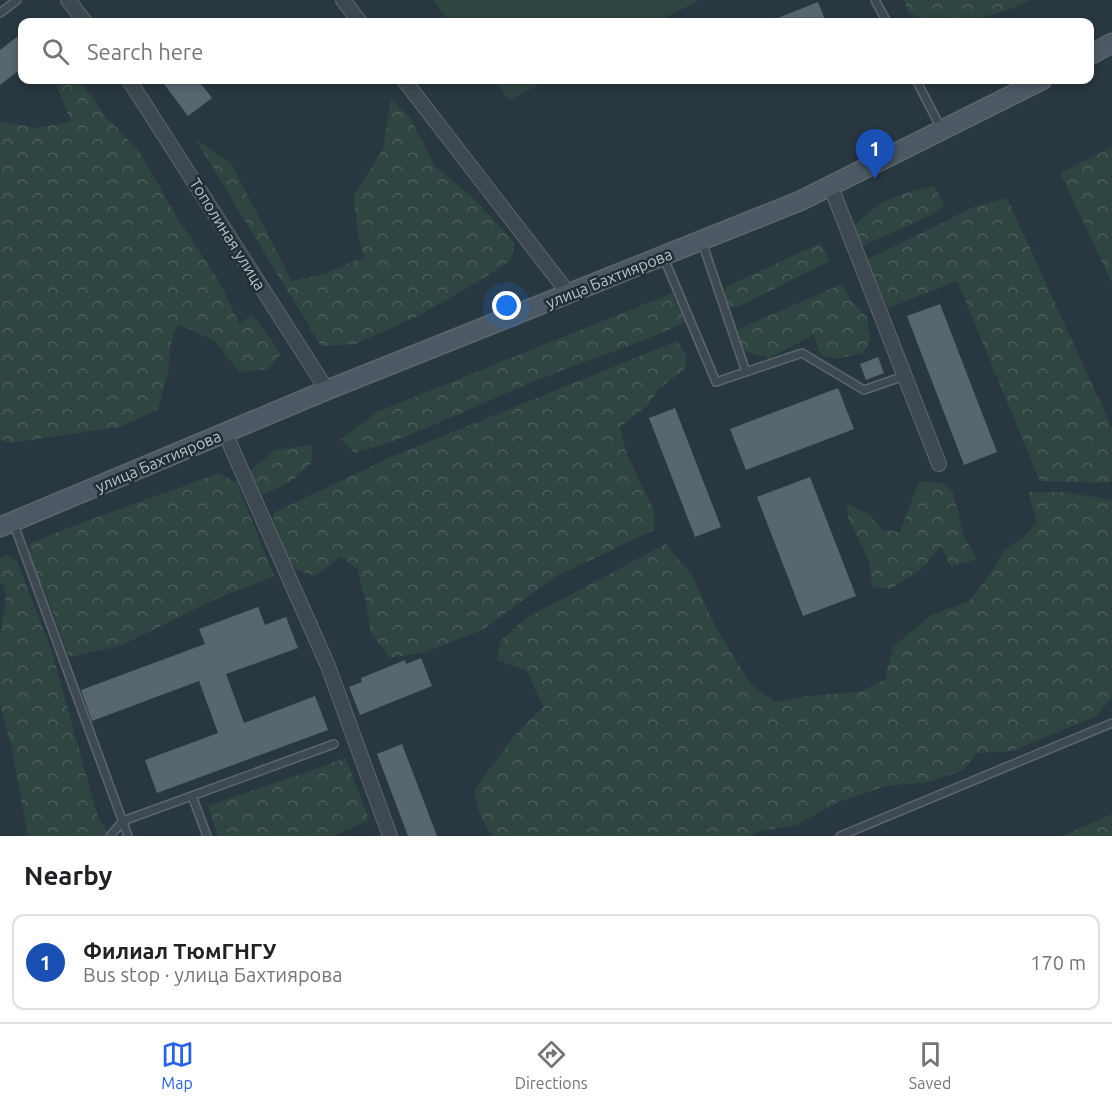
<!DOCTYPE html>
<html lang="en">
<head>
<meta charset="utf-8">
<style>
	:root { --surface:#fff; --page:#f2f2f2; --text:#202124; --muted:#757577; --line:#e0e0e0; --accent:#2563eb }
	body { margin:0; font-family:Ubuntu,sans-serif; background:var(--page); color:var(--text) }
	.you { position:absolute; left:507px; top:306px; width:21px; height:21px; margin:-15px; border:4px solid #fff; border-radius:50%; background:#1a73e8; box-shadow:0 0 0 9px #1a73e833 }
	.badge { display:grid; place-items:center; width:39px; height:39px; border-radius:50%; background:var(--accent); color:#fff; font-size:20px; font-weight:700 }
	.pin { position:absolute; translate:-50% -50px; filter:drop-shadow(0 2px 3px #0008) }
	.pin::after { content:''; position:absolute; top:32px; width:21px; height:18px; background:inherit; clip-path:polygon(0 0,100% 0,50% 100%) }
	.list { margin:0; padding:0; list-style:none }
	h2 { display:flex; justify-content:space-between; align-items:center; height:78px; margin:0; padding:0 24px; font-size:26px }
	h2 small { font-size:20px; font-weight:400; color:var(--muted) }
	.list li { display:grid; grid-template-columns:39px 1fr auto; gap:18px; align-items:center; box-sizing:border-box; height:96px; margin:0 12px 12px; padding:0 12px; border:2px solid var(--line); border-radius:12px }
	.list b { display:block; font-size:22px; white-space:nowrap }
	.list p { margin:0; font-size:20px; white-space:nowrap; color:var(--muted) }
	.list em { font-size:20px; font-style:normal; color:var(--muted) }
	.icon { flex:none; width:33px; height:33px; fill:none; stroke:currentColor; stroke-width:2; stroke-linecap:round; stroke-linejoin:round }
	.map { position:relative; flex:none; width:1112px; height:836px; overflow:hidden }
	.search { position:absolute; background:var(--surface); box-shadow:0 3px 9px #0003; left:18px; right:18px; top:18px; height:66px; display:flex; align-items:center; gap:15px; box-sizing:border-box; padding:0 21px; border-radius:12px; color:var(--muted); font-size:22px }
	.sheet { height:186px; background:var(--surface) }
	nav { display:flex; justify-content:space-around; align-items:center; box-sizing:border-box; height:84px; border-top:2px solid var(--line); background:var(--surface); font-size:16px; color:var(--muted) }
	nav a { display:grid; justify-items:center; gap:3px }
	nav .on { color:var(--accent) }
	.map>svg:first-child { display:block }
	.green { fill:#2e4542 }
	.forest { fill:url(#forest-crowns) }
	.building { fill:#586670 }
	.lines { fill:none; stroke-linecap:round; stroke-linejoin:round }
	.service-casing { stroke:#5b666d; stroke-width:10 }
	.minor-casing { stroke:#5b666d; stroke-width:16 }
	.secondary-casing { stroke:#5b666d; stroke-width:21 }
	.service { stroke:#3d4850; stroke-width:7 }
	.minor { stroke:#3d4850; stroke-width:14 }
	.secondary { stroke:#4c5863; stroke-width:18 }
	.labels { text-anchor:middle; stroke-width:5; stroke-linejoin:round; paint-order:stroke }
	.street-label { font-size:16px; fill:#bac3ca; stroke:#222d35 }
</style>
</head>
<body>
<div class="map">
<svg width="1112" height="836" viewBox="0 0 1112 836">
	<defs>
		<pattern id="forest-crowns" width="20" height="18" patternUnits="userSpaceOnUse" patternTransform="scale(1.5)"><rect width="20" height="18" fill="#2e4542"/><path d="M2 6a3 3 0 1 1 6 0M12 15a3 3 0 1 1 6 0" fill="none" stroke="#4a5e5c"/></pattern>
	</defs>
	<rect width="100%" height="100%" fill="#293740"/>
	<path class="green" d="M433,0H700L657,22H450Z
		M493,80H549L509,100Z"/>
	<path class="forest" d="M904,0H1031C1004,13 970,23 940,22C930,22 918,16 908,13Z
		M54,80H79L106,117L139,151L178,219L219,281L240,325L251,314L259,322L281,354L268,369L239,372L215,341L178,324L171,343L168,373L158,409L120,427L10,443L0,439V121L35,128L71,122Z
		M391,99L410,118L435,166L473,198L515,243L511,260L476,283L418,316L356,344L321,346L196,140L231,163L292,281L326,273L364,257L357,230L354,195L383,149Z
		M1112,147V283L1060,173Z
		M934,186L945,206L925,218L857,248L855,225C880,200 901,193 934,186Z
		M1007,198L1112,428V481L1105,483L1040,481L957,281L888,308L866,260L976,206Z
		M821,243L830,261L739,306L726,309L725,287Z
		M842,284L849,298L867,317L870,341L863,353L836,359L821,356L814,335L769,358L744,351L736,330Z
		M672,293L685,322C640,344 592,358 545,377C481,402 421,435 355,453L341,439L377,412Z
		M677,341L687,356L684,370L661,387L646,407L620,427L627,455L654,510V530L555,577L482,630L426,652L390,658L371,633L365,598L357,569L341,556L316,576L295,569L276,541L273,513L391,457Z
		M312,445L311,463L293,480L257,498L245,475L275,450Z
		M218,473L237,483L274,576L216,599L120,646L69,657L45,591L31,569L29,544C91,517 155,498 218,473Z
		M919,481L943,483L953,492L964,537L977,559L951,567L941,546L922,569L890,589L872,587L869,561L848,518L847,503L869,515L883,530L900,532Z
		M1028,492H1064L1112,500V698L1096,716L1013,751L976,753L964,770L929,782L886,786L838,802L797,825L759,831L750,836H492L479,812L474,790L514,736L543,707L527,671L497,660L500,642L526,618L666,544L692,575L710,616L729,650L753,686L776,702L800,697L862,691L885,679L893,647L931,615L969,601L988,577L1004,550L1023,537L1037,522Z
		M7,554L17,562L51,649L98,817L110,836H28L11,745L0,704V637L6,595L3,583L0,584V558Z
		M346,758L369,820L333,836H218L208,806Z
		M1112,814V836H1063Z"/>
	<path class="building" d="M818,2L826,22H768Z
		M22,33V68L0,85V50Z
		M161,80H198L212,98L188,116Z
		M940,304L997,452L964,465L907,316Z
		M878,357L884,373L866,380L860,364Z
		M838,388L854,429L746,470L730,429Z
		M675,408L721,527L695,537L649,418Z
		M810,477L856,596L803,616L757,497Z
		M258,607L265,625L286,617L298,648L226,674L244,723L315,696L328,730L157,793L145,760L218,733L199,681L92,721L81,690L205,644L199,629Z
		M421,658L432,686L360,715L349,687L362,682L361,678L405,660L406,664Z
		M402,744L437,836H408L377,754Z"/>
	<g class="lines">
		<defs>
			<path id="service" d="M875,0L887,22
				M0,13L17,0
				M916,80L941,128
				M702,242L746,372
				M663,256L716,382L802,353L864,390L904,376
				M13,522L128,836
				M192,796L207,836
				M110,836L123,821L334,744
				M840,836L1112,723"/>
			<path id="minor" d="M68,0L85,22
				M343,0L360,22
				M129,80L327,390
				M404,80L569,294
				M831,187L939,464
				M225,433L328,666L390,836"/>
			<path id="secondary" d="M1090,55L1112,43
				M0,527L327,390L800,201L1042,80"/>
		</defs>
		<use href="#service" class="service-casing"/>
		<use href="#minor" class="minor-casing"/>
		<use href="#secondary" class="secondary-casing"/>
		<use href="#service" class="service"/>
		<use href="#minor" class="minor"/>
		<use href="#secondary" class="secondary"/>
	</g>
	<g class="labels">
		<g class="street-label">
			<text transform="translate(228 234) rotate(58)" y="6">Тополиная улица</text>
			<text transform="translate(609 278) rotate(-22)" y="6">улица Бахтиярова</text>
			<text transform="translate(158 461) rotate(-23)" y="6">улица Бахтиярова</text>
		</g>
	</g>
</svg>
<div class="you"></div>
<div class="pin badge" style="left:875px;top:179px;background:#1a4fb4">1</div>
<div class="search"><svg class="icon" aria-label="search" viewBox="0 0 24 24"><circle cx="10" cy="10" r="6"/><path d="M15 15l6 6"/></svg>Search here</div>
</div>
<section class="sheet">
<h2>Nearby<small></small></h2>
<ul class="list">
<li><span class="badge" style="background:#1a4fb4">1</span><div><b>Филиал ТюмГНГУ</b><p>Bus stop · улица Бахтиярова</p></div><em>170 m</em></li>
</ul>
</section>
<nav>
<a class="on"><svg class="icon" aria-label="map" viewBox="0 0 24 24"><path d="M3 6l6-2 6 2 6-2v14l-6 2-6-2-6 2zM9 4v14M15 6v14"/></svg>Map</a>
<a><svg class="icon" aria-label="directions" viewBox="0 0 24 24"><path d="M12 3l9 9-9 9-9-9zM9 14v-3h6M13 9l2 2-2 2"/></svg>Directions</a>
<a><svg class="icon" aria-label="saved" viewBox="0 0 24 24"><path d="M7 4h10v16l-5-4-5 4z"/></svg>Saved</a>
</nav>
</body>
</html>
